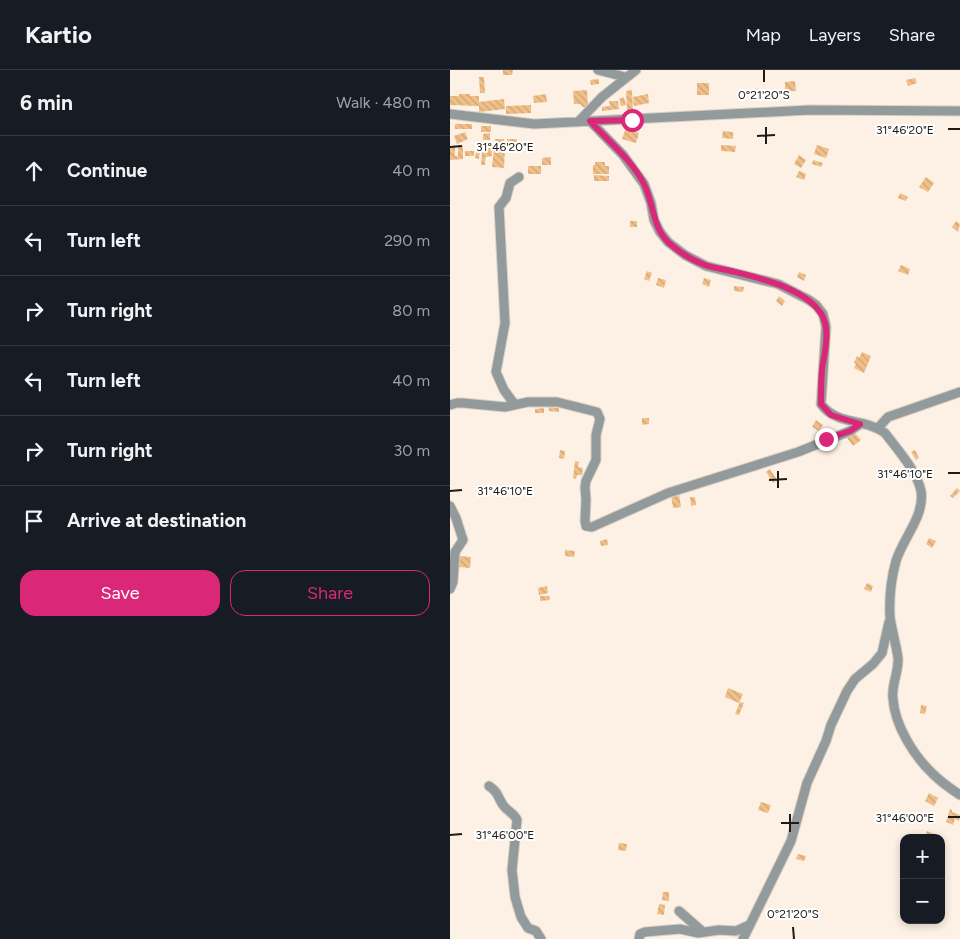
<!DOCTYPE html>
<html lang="en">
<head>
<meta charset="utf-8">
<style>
	:root { --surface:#171b24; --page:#242831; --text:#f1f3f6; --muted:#9ea1a6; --line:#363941; --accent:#db2777 }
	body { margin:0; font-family:Figtree,sans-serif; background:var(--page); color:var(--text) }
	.controls { position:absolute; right:15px; bottom:15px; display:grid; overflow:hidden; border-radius:10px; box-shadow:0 2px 8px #0003 }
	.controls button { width:45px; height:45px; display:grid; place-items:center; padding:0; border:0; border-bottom:1px solid var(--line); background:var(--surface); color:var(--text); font:25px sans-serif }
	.stop { position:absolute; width:15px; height:15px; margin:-11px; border:4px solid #db2777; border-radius:50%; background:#fff }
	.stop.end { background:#db2777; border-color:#fff; box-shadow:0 1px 5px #0008 }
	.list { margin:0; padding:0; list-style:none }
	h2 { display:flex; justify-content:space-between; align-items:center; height:65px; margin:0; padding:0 20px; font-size:21px }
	h2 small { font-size:16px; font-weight:400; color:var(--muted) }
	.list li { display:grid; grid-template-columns:32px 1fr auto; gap:15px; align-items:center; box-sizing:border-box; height:70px; padding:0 20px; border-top:1px solid var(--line) }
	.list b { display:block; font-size:19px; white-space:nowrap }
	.list em { font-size:16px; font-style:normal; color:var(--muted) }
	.actions { display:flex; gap:10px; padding:15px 20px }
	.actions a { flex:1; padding:11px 0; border:1px solid var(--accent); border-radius:15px; text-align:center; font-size:18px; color:var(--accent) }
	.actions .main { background:var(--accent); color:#fff }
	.icon { flex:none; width:28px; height:28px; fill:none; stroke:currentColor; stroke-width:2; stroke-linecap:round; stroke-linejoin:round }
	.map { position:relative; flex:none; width:510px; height:869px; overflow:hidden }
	header { display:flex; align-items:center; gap:30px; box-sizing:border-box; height:70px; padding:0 25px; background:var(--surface); border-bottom:1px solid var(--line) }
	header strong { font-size:24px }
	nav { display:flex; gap:28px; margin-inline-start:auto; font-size:18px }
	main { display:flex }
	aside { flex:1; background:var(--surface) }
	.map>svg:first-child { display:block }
	.building { fill:url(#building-back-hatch) }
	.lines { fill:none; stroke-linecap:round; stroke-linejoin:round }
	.minor-casing { stroke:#d9cfc4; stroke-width:11 }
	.minor { stroke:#929a9b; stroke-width:9 }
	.route { stroke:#db2777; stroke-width:6 }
	.ticks { fill:none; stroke:#1e1a15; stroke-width:2 }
	.ticks-label { font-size:12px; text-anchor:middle; fill:#1e1a15; stroke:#fff; stroke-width:4; stroke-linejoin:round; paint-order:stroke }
</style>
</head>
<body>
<header>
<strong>Kartio</strong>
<nav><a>Map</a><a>Layers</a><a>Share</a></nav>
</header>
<main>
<aside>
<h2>6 min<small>Walk · 480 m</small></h2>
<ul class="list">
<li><svg class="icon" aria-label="ahead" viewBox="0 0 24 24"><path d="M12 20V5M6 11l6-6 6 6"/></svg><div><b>Continue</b></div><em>40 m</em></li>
<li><svg class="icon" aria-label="left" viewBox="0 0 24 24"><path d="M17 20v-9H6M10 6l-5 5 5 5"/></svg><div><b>Turn left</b></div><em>290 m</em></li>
<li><svg class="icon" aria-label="right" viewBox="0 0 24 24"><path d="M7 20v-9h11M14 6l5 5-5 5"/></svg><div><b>Turn right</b></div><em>80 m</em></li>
<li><svg class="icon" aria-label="left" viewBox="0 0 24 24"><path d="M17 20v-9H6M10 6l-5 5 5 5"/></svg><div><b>Turn left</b></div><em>40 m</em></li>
<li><svg class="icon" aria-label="right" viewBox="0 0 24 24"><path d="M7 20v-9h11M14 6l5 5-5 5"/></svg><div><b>Turn right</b></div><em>30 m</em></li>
<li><svg class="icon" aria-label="arrive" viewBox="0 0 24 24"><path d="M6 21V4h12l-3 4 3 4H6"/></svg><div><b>Arrive at destination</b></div></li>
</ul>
<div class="actions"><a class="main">Save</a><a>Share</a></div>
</aside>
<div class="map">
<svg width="510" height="869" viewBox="0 0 510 869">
	<defs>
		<pattern id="building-back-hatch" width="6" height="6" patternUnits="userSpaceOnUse" patternTransform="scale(1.25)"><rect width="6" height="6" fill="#f1bf88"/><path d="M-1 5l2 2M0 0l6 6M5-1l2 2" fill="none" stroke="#cea474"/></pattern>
	</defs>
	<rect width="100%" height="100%" fill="#fdf1e5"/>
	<path class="building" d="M53,0H63L62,5H53Z
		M29,7H34L35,23H30Z
		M465,8L467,13L458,16L456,10Z
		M149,9V14L141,15L140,10Z
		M345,11L346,21H335V12Z
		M247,13H259V25H247Z
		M137,20L138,37H133L130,34H124L123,21Z
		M182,20L183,40H177L176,21Z
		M9,24H20V26H29V36L0,35V26H9Z
		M96,24L97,32L84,33L83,26Z
		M198,24L199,33L184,36L183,27Z
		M174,27L176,35L171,36L169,29Z
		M54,29L55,39L29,42V32Z
		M159,31H168L169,39L152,41V37L160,36Z
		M81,35V43L56,44V36Z
		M5,54H22V59H5Z
		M31,56H41V62H31Z
		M176,58L189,63L186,73L172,69Z
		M273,61L283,62V69L272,68Z
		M15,62L18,69L7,74L4,66Z
		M40,63V70H33V64Z
		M45,69H54L55,76H45Z
		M57,69H67V74L57,75Z
		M28,71H31L29,89L25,88Z
		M271,75L286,76L285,82L271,81Z
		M367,75L379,79L376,88L364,84Z
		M8,76H13V89L0,90V78L5,77V86H8Z
		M35,78H42V86L36,87Z
		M44,78L55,79L54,98L42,97Z
		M15,81H24V86H15Z
		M32,82H36L35,95H31Z
		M349,85L356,90L351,98L344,94Z
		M101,87V95H92V88Z
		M363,90L373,93L371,97L362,94Z
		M145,92H155V96H159V104H143V95H145Z
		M78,96H91V104H78Z
		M349,101L356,104L354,110L346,107Z
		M144,105L159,106V111H144Z
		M476,107L484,113L478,122L469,117Z
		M450,123L458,127L456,131L448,128Z
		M180,151H187V157H180Z
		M506,151L510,154L508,162L502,157Z
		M451,195L460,199L458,205L448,201Z
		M197,201L202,203L199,211L194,209Z
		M349,202L356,205L354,211L347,207Z
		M208,208L216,210L214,218L206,215Z
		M254,208L261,210L259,217L252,214Z
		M284,216L294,217L293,222L284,221Z
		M329,226L335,231L332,236L326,231Z
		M412,282L421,286L414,303L404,298L406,294L404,293L407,286L409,288Z
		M99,337L109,338V342L99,341Z
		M94,338V343H85V339Z
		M192,348H199V354L192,355Z
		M366,350L373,355L369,361L362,357Z
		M404,362L411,370L403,376L397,368Z
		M110,380L115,381L114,389L109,388Z
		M465,380L469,388L466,390L461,382Z
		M125,391L129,392L128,397L133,398L132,405H127L126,409L123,408Z
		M320,399L327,410L323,413L316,402Z
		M507,418L510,421L503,428L500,426Z
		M229,424L231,437L223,438L221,425Z
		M240,427H245L246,435L241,436Z
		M479,468L486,471L482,478L476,474Z
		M157,469L158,475L151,476L150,471Z
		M115,480L125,481L124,487L115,486Z
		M9,486L21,487L20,498L9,497Z
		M417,513L423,516L421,522L414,519Z
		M97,516L98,523L89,525L88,518Z
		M90,526H99L100,530L90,531Z
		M278,618L293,624L289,633L275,627Z
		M290,632L294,633L289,645L285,644Z
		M471,635L477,636L475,644L470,643Z
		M479,723L488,728L484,736L475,731Z
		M311,732L321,735L318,743L308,740Z
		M500,739L502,740V742L510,745L509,751L505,749L503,755L496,752Z
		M477,761L487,765L486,768H475Z
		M169,773L177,774L176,781L168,780Z
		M348,784L356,786L354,791L346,789Z
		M213,822H219V831L212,830Z
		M209,834L215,835L214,845L207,844Z"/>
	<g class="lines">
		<defs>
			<path id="minor" d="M148,0L175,7
				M0,44L84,54L359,40L510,41
				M140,51L173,85L194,114L201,133L204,150L210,162L218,172L235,185L256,196L328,214L359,230L366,235L373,244L376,257L371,334C387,356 415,348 435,363C447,379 467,401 471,421C475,446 453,468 446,491C441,509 439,528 440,547C442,561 446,574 448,588C449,602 441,615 443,629C445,656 464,686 483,704C491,712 501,719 510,725
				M128,52L152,27L186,0
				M0,335L7,333H13L55,337L78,332H107L147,342L150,349L146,365V390L136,411L135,417L136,430L135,451L136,456L142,457L218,423L348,382L400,361L410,354
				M65,335L54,320L46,302L55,253L49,137L56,128L60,113L69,107
				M428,358L438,347L510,322
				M0,436L6,448L13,470L5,482L3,512L0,519
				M39,716C49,723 47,726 53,735C57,741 64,743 67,750L62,800L65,827L71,847L78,858L86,861L91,869
				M229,841L253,862
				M189,869L190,864L195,862L230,859L248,863L269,860L286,861L299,855
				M293,869L341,771L357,713L376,671L381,655L397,621L405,609L423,594L432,583L439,552"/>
		</defs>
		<use href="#minor" class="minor-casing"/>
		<use href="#minor" class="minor"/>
	</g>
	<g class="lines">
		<path class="route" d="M182,50L140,51C158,71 182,90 194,114C204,134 202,157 219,173C229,182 242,190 255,195C263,198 272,199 281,201C310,208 373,222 376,258C378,272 374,286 372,299C371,311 371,322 371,334L381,345L410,354L400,361L376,369"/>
	</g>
	<path class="ticks" d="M314,0V12M316,57V74M498,59H510M307,66L325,65M0,77L12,76M328,401V418M498,403H510M319,410L337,409M0,421L12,420M340,744V762M498,747H510M331,753H349M0,765L12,764M343,857L344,869"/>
	<g class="ticks-label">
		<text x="314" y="29">0°21'20"S</text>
		<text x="455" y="64">31°46'20"E</text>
		<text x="55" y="81">31°46'20"E</text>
		<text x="455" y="408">31°46'10"E</text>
		<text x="55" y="425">31°46'10"E</text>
		<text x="455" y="752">31°46'00"E</text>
		<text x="55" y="769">31°46'00"E</text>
		<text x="343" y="848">0°21'20"S</text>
	</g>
</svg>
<div class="controls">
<button>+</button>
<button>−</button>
</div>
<div class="stop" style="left:182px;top:50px"></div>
<div class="stop end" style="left:376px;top:369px"></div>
</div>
</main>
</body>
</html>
